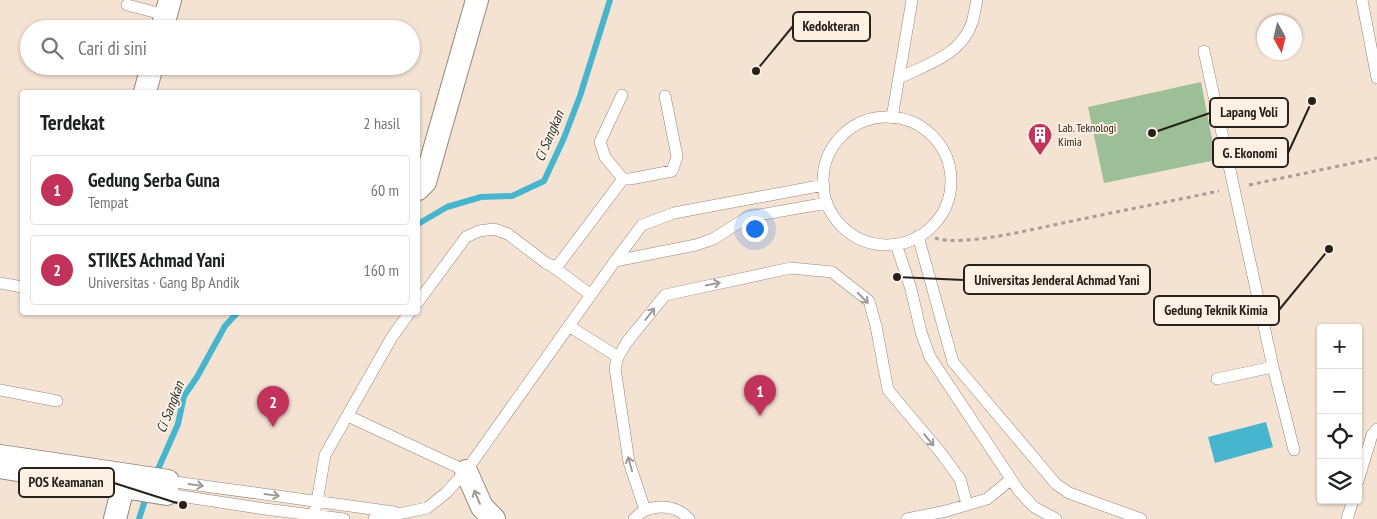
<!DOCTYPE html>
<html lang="id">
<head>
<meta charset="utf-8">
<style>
	:root { --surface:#fff; --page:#f6f6f6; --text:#202124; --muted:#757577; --line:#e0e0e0; --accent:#c2335c }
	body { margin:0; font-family:"PT Sans Narrow",sans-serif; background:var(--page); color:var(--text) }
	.controls { position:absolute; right:15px; bottom:15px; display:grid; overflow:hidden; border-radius:5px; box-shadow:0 1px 4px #0004 }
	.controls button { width:45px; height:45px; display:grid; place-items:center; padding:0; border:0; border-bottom:1px solid var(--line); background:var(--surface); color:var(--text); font:25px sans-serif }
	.compass { position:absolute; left:1257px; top:15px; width:45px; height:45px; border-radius:50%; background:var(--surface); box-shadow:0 1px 4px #0004; rotate:172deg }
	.you { position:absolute; left:754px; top:228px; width:18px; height:18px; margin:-12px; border:4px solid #fff; border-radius:50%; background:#1a73e8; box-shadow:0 0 0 8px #1a73e833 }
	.badge { display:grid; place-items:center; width:32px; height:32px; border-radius:50%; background:var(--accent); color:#fff; font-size:16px; font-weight:700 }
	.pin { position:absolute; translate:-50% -41px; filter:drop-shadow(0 1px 2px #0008) }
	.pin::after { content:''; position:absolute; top:26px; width:18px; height:15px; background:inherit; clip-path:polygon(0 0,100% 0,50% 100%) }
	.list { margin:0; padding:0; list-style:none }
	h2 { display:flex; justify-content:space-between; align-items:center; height:65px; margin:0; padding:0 20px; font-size:21px }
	h2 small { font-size:16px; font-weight:400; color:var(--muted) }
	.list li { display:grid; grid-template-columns:32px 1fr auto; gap:15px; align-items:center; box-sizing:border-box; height:70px; margin:0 10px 10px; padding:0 10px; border:1px solid var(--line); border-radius:5px }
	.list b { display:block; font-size:19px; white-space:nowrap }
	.list p { margin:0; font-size:16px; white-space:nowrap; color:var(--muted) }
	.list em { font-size:16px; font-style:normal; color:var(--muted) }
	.icon { flex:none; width:28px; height:28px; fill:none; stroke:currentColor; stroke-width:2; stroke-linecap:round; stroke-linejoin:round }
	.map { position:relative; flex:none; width:1377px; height:519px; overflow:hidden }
	.search { position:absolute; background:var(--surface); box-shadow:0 1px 4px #0004; left:20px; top:20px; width:400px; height:55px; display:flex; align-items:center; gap:12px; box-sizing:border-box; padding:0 18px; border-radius:28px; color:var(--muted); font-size:19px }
	.panel { position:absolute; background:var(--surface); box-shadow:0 1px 4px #0004; left:20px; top:90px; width:400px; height:225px; border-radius:5px }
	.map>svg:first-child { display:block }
	.green { fill:#9dbf97 }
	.water { fill:#48b5ce }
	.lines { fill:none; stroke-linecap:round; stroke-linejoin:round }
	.stream { stroke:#48b5ce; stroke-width:6 }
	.lane-casing { stroke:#978679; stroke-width:12 }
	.street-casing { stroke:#978679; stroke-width:24 }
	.path { stroke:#ab9d91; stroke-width:3; stroke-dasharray:4 4; stroke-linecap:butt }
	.lane { stroke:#fff; stroke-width:11 }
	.street { stroke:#fff; stroke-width:22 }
	.oneway { stroke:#9e9b98 }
	.labels { text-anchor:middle; stroke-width:4; stroke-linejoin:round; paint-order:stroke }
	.poi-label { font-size:12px; fill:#27211b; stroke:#fff0e4; text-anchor:start }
	.water-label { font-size:14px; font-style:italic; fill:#1a2e33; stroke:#fff0e4 }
	.leader { fill:none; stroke:#27211b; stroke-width:2 }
	.callout-dot { fill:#27211b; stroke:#fff0e4; stroke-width:2 }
	.callout { fill:#fff0e4; stroke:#27211b; stroke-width:2 }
	.callout-label { font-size:14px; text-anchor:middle; font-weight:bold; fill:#27211b }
</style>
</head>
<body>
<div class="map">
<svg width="1377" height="519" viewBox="0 0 1377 519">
	<rect width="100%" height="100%" fill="#f4e2d3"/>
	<path class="green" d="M1201,82L1216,160L1104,183L1088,107Z"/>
	<path class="water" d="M1266,422L1273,447L1215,463L1208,437Z"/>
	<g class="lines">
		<path class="stream" d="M418,224L447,207L481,197L512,196L544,181L564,138L580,96L610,0
			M155,476L178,424L184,396L197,377L225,326L238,312
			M139,519L147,494"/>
		<defs>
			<path id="lane" d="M1362,0L1377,78
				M127,5L166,15
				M1204,51L1273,367
				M899,78C926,65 961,55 972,23C974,16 975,8 977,0
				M823 181a64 64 0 1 1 128 0a64 64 0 1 1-128 0Z
				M892,118L912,0
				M623,179H630L672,171L675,163L677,156L665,96
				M918,236L953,362L1056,484L1069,493L1141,519
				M896,244L911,289L921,332L930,357L1019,491L1034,507L1056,519
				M615,261L696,245L713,239L748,217L827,203
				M552,266L591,295
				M0,283L22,287
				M418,302L466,237L479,231L494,229L508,234L546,263L552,266L559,264L623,179L605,157L600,142L622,95
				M569,326L618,357
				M1217,379L1273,367L1294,450
				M0,390L57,401
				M348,416L466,471
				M168,481L394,512
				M1358,481L1372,435L1377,429
				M167,494L265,509L344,519
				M645,510L629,462L615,368L618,357L627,342L665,295L791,268L832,272L869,301L876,326L888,390L941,453L960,479L967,504
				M313,516L317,502L325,455L392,337L410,312
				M374,519L427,508L446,493L466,471L615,261L642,225L674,213L824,185
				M634,519C648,503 675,503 689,519
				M907,519L946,511L987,499L1010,480
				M1347,519L1353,500"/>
			<path id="street" d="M162,29L170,0
				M145,92L152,66
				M418,189L425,182L477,0
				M0,456L168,481L167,494L0,467
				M466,471L482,507L494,519
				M115,519L126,475"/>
		</defs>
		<use href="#lane" class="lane-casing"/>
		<use href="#street" class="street-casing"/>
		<path class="path" d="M1249,185L1377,158
			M935,238C963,247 1033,229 1063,223C1115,212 1167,202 1219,191"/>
		<use href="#lane" class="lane"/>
		<use href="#street" class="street"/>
	</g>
	<defs><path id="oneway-shaft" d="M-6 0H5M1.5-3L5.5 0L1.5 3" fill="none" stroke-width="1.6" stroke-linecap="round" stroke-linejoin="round" transform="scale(1.25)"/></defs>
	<g class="oneway">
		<use href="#oneway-shaft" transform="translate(713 284) rotate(-12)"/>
		<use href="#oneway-shaft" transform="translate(863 298) rotate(45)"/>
		<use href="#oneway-shaft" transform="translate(650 314) rotate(-52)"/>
		<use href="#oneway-shaft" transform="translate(929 440) rotate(50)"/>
		<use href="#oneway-shaft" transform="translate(630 464) rotate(-106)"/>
		<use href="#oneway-shaft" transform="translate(196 485) rotate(8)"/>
		<use href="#oneway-shaft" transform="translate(272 495) rotate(8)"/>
		<use href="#oneway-shaft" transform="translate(477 497) rotate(-113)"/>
	</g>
	<defs>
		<symbol id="building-pin" viewBox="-11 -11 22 30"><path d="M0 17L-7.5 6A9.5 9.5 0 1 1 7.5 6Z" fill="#c2335c" stroke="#fff0e4"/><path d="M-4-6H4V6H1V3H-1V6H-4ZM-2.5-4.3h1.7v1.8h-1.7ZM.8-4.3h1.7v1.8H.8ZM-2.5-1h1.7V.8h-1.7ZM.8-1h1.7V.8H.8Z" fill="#fff"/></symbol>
	</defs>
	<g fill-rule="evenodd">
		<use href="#building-pin" x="1026" y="121" width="28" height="38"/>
	</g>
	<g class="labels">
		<g class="poi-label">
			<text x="1058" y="132">Lab. Teknologi<tspan x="1058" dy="14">Kimia</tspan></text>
		</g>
		<g class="water-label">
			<text transform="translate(549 136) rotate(-67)" y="5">Ci Sangkan</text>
			<text transform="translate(170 407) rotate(-69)" y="5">Ci Sangkan</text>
		</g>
	</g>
	<path class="leader" d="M756 71L793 26M1152 133L1210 113M1312 101L1288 153M897 277L964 280M1329 249L1279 310M183 505L114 483"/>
	<g class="callout-dot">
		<circle cx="756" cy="71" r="5"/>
		<circle cx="1152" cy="133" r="5"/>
		<circle cx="1312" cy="101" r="5"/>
		<circle cx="897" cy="277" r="5"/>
		<circle cx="1329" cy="249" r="5"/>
		<circle cx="183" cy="505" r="5"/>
	</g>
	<g class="callout">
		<rect x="793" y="12" width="77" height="29" rx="5"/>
		<rect x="1210" y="98" width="78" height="29" rx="5"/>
		<rect x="1213" y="138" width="75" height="29" rx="5"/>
		<rect x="964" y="265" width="186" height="29" rx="5"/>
		<rect x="1154" y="296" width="125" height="29" rx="5"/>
		<rect x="19" y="468" width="95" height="29" rx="5"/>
	</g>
	<g class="callout-label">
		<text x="831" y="31">Kedokteran</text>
		<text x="1249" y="117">Lapang Voli</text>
		<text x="1250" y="158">G. Ekonomi</text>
		<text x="1057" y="285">Universitas Jenderal Achmad Yani</text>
		<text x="1216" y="315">Gedung Teknik Kimia</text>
		<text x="66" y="487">POS Keamanan</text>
	</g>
</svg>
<div class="controls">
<button>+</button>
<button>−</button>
<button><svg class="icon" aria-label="locate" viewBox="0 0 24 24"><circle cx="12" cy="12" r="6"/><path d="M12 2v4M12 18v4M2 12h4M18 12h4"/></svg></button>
<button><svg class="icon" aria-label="layers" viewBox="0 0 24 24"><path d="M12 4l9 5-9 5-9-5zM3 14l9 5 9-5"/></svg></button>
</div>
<svg class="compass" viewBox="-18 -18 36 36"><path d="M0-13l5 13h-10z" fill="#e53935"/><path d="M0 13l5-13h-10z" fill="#757577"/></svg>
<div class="you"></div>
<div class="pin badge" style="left:760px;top:416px">1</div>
<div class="pin badge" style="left:273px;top:427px">2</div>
<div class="search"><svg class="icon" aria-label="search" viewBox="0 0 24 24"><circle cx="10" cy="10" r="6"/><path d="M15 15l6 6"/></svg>Cari di sini</div>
<section class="panel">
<h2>Terdekat<small>2 hasil</small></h2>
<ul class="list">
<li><span class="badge">1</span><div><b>Gedung Serba Guna</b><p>Tempat</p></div><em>60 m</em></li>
<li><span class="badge">2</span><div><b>STIKES Achmad Yani</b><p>Universitas · Gang Bp Andik</p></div><em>160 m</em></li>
</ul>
</section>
</div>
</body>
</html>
